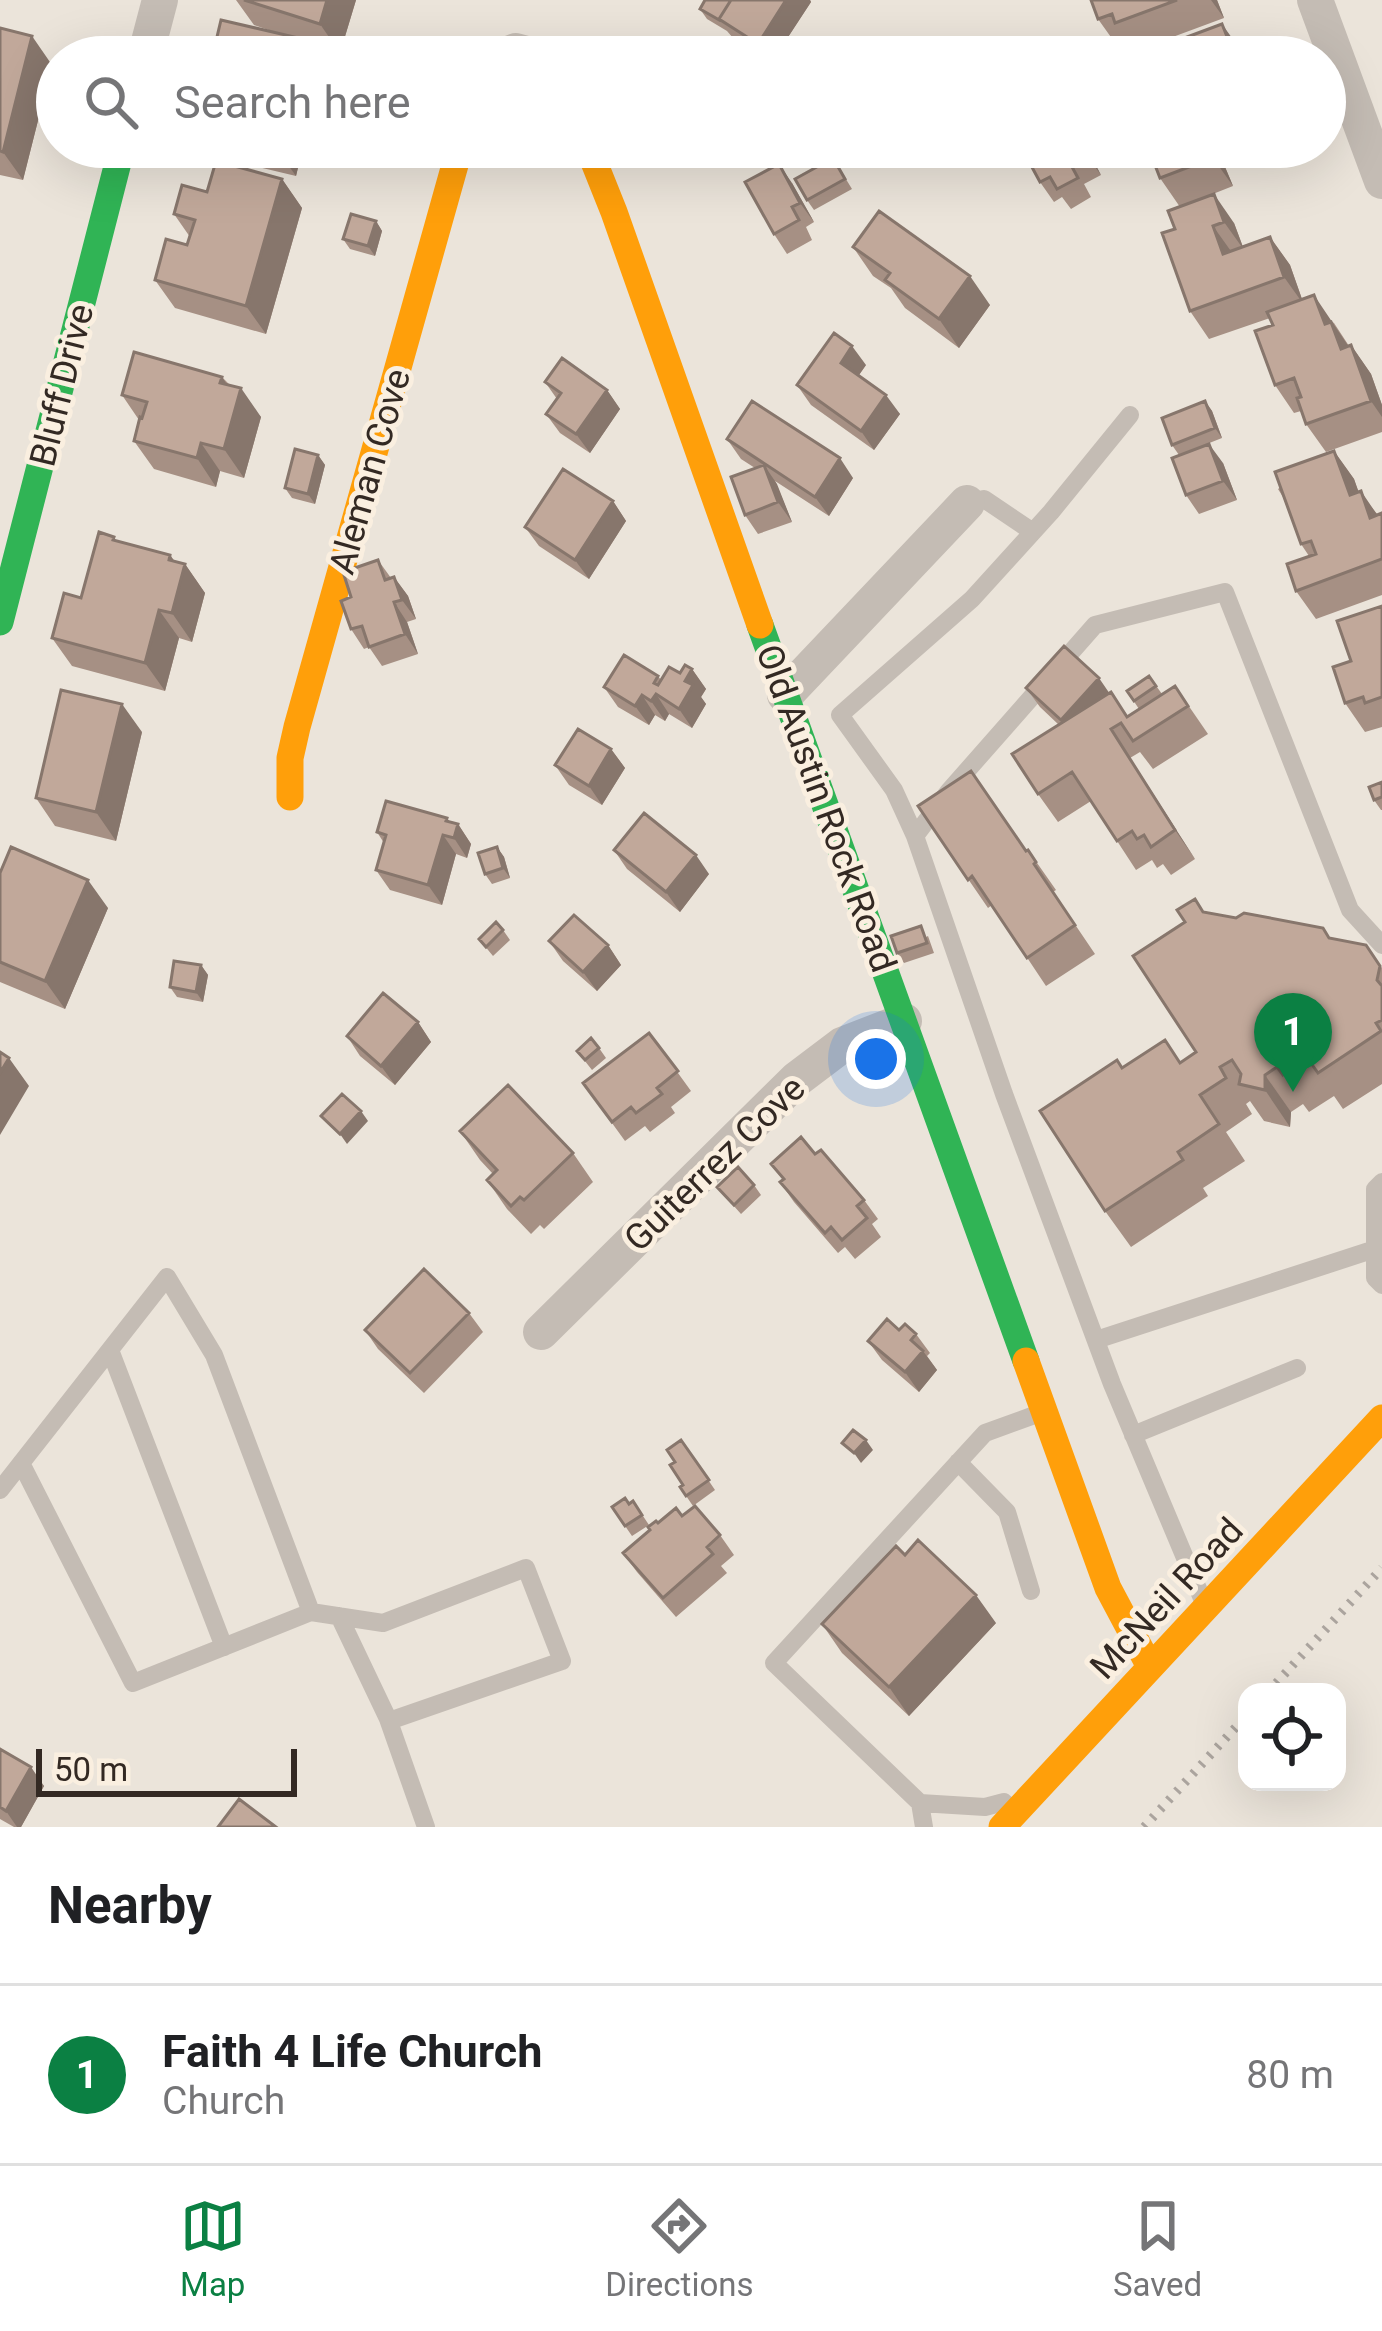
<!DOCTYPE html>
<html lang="en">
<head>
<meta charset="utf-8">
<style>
	:root { --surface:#fff; --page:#f2f2f2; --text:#202124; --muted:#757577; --line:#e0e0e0; --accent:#0b8043 }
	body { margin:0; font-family:Roboto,sans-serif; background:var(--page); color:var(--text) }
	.controls { position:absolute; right:36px; bottom:36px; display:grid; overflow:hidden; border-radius:24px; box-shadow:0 12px 48px #0002 }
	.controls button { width:108px; height:108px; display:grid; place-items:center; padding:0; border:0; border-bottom:3px solid var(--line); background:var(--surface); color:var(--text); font:60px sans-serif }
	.scale { position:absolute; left:36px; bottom:30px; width:261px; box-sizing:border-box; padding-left:12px; border:6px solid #332923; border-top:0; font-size:33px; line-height:42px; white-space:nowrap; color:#332923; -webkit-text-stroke:9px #faefe0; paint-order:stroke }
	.you { position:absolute; left:876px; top:1059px; width:42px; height:42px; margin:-30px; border:9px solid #fff; border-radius:50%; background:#1a73e8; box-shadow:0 0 0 18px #1a73e833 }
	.badge { display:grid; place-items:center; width:78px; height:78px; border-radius:50%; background:var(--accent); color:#fff; font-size:39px; font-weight:700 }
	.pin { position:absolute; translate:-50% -99px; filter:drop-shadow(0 3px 6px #0008) }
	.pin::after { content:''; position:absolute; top:63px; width:42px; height:36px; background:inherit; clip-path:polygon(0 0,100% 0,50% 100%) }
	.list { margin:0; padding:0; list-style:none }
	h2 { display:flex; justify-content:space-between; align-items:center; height:156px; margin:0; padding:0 48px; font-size:51px }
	h2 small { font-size:39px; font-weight:400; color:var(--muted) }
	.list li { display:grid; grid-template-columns:78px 1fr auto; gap:36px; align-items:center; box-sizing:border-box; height:180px; padding:0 48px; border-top:3px solid var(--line) }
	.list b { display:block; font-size:45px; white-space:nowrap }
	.list p { margin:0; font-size:39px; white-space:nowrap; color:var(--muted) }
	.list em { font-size:39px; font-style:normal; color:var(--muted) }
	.icon { flex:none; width:66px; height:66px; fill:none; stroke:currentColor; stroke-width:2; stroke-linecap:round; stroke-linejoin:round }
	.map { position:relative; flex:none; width:1382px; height:1827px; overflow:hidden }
	.search { position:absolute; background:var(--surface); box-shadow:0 12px 48px #0002; left:36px; right:36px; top:36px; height:132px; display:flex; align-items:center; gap:30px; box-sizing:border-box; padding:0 42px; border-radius:66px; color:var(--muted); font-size:45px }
	.sheet { height:336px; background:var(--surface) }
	nav { display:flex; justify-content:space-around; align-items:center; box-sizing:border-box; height:168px; border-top:3px solid var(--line); background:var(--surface); font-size:33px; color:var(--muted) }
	nav a { display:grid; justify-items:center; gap:6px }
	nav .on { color:var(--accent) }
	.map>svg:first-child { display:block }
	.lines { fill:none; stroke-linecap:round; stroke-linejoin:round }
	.lane { stroke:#c4bcb4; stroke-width:18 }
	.street { stroke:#c4bcb4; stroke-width:36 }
	.fast { stroke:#30b455; stroke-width:27 }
	.slow { stroke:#ff9f0a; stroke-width:27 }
	.rail { stroke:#aba49e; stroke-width:9; stroke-dasharray:3 9; stroke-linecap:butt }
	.wall { fill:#a69084 }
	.shaded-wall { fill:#87766c }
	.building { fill:#c1a89a; stroke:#87766c; stroke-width:3 }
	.labels { text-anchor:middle; stroke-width:10; stroke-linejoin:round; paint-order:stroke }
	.street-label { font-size:36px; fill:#332923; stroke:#faefe0 }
</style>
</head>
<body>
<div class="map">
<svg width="1382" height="1827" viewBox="0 0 1382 1827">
	<rect width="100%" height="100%" fill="#ebe4da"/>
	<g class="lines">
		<path class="lane" d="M967,503L984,499L1033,532
			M915,836L894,790L840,715L972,599L1051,512L1130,415
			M1382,1182L1375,1189V1278L1382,1285
			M1096,1340L1375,1249
			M110,1350L224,1647
			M1133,1435L1297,1368
			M958,1462L1007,1512L1031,1591
			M0,1490L167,1277L214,1355L311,1612L133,1683L21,1463
			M1204,1603L1112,1384L1004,1094L915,836L949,791L1095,625L1225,592L1350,910L1382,945
			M311,1612L383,1623L526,1568L562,1661L389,1721L339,1616
			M387,1716L426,1827
			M920,1803L985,1807L1004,1802
			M924,1827L920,1803L774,1663L985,1433L1040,1413"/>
		<path class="street" d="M1315,0L1382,181
			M145,57L160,0
			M501,57L516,51L538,57
			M785,695L967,503
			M541,1332L797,1079L842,1045L904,1021"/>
		<path class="fast" d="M0,622L122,147
			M760,625L1026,1361"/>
		<path class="slow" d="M588,147L614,212L760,625
			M290,797V758L297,727L460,147
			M1026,1361L1108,1588L1150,1667
			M1002,1827L1382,1418"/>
		<path class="rail" d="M1268,1692L1382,1568
			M1144,1827L1247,1715"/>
	</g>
	<path class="wall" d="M236,0H356L340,53L304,41H216L283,35L254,25Z
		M705,0H810L811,2L775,57H762L733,38L727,31L707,19L700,9Z
		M1091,0H1217L1224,18L1135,51L1129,43L1118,47L1098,19Z
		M0,28L52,65L23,180L0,175Z
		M205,147H303L296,176L211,156Z
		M1021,147H1085L1101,175L1084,184L1091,197L1071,209L1062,197L1054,202L1040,182Z
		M1148,147H1240L1220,155L1233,186L1180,207L1160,178Z
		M833,158L852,189L814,210L807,200Z
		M282,179L302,208L266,334L175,308L155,280L187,245L190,237L174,214L207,192Z
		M792,183L814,222L806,227L812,240L787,254L774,234Z
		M1168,211L1234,223L1243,247L1270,237L1290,265L1302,299L1334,323L1349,346L1351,345L1371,374L1382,405V432L1326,452L1306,424L1301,411L1294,413L1275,385L1273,325L1270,318L1209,339L1190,311L1175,229Z
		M376,221L382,231L375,256L350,249L343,239Z
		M853,247L990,305L959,348L905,308L891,288L873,276Z
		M866,365L859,375L900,414L874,450L811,405L797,385Z
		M222,377L261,417L244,478L220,471L216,487L154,469L134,441L139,420L122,395Z
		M545,382L607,390L620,409L590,453L560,433L546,414L557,399Z
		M1205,401L1212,411L1222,438L1179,455L1172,445Z
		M727,439L853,478L829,516L775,481L792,522L758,534L745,515L755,468L741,459Z
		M1334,451L1354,479L1358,491L1378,515L1382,513V595L1316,619L1296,591L1309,556L1301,544L1283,497L1278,489Z
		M318,455L325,465L315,504L292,498L285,488Z
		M1223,463L1237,500L1199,514L1186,495Z
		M613,501L626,521L589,579L539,546L525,527Z
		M117,541L170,555L175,562L185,564L205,593L192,642L179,638L165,691L72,666L52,638L81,598Z
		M378,560L391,578L394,577L408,596L416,619L407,622L418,654L382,666L369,647L364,649L351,629V597Z
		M1382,606V727L1365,732L1345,703L1351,661Z
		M692,669L706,689L701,697L706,704L692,728L669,714L665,721L655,715L649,725L618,707L604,687L658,676L661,680Z
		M1149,676L1162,694L1175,686L1208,734L1153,769L1140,752L1130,758L1195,859L1171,875L1163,864L1157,868L1152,860L1136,870L1091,801L1058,822L1038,794L1059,725L1040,707L1026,688L1109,693L1128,716L1139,709L1127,691Z
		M142,732L116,841L55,826L36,798Z
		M611,749L625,768L602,805L569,785L555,765Z
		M1382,782V810H1381L1374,800Z
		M918,806L1028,850L1056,890L1053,892L1095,954L1046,986L992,905L988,908Z
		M450,822L458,824L471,844L467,858L456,854L442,905L390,890L376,870L384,843L377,832Z
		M497,847L504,857L510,878L492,884L485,874Z
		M614,850L709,874L680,912L627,869Z
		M0,873L108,908L65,1009L0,982Z
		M1204,912L1366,945L1382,968V1084L1343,1109L1334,1096L1309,1112L1303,1104L1291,1112L1290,1127L1264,1121L1250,1101L1246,1104L1252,1114L1226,1132L1245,1161L1203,1188L1208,1196L1131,1247L1105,1211L1180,1062L1196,1052Z
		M503,930L510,940L493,956L479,939Z
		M928,936L934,953L904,963L897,953Z
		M549,941L608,945L621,965L597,991L563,961Z
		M201,965L208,975L203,1002L177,997L170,987Z
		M418,1022L431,1042L395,1085L360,1056L347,1036Z
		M649,1033L691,1091L671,1107L675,1113L650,1132L645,1126L625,1141L583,1083Z
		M599,1048L606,1058L592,1070L577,1051Z
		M460,1131L573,1153L593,1182L544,1229L540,1225L531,1234L507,1209L487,1180L493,1174L480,1160Z
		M815,1154L864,1200L878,1219L872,1224L881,1237L855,1259L845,1247L838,1253L794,1202L780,1182L783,1180L771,1164Z
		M754,1185L761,1195L741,1214L717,1187Z
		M469,1313L483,1332L424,1393L378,1349L365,1330Z
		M899,1330L916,1334L930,1353L927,1356L937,1370L919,1392L882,1360L868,1341Z
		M681,1440L715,1490L693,1506L680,1487L683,1485L675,1462Z
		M633,1501L649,1525L632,1536L612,1507Z
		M682,1516L720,1535L734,1555L721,1566L727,1573L676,1617L637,1572L623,1553L658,1523Z
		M996,1623L909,1716L842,1653L822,1624Z
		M0,1749L44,1786L21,1827H14L0,1819Z"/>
	<path class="shaded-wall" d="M327,0H356L340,53L320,24Z
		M786,0H810L811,2L775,57H767L758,44Z
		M1211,0H1217L1224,18Z
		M1222,24L1242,52L1244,57H1235Z
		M32,36L52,65L23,180L3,152Z
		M303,39L315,57H298Z
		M277,147H303L296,176L276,148Z
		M1083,147L1090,154L1101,175L1087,156Z
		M1208,147H1214L1220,155L1233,186L1213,158Z
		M779,164L792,183L814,222L800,203Z
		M282,179L302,208L266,334L246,306Z
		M1214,194L1234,223L1244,250L1224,222Z
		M376,221L382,231L375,256L368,246Z
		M1213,226L1233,254H1223Z
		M1270,237L1290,265L1304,305L1284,277Z
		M970,276L990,305L959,348L939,319Z
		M1314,295L1351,350L1361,377L1325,324Z
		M1351,345L1371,374L1382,405V417L1371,401Z
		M852,346L866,365L854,382L841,363Z
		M222,377L238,401L241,388L261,417L244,478L224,449L220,383Z
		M607,390L620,409L590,453L576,434Z
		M886,395L900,414L874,450L861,431Z
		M1205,401L1212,411L1222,438L1215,428Z
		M201,443L220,471L216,487L197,458Z
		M1209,444L1223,463L1237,500L1223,481Z
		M1334,451L1354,479L1370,523L1350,495Z
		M318,455L325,465L315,504L308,494Z
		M840,458L853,478L829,516L815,497Z
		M764,465L777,484L792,522L778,502Z
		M1361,491L1380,519L1370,518Z
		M613,501L626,521L589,579L575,560Z
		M170,555L183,573L185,564L205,593L192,642L172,613L169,560Z
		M394,577L408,596L416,619L402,600Z
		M394,602L407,622L418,654L405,634Z
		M159,610L179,638L165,691L145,663Z
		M692,669L706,689L701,697L706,704L692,728L679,709L685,681Z
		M1099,678L1112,697L1075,739L1061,720Z
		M656,694L669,714L665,721L651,701Z
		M642,695L655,715L649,725L635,706Z
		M122,704L142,732L116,841L96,812Z
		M1111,729L1130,758L1195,859L1175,830Z
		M611,749L625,768L602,805L589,786Z
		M447,818L456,831L458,824L471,844L467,858L454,838L446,821Z
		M443,835L456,854L442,905L428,885Z
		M497,847L504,857L510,878L503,868Z
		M696,855L709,874L680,912L666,892Z
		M88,880L108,908L65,1009L45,981Z
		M608,945L621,965L597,991L583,972Z
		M201,965L208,975L203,1002L196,992Z
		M418,1022L431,1042L395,1085L381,1066Z
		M9,1058L29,1086L0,1135V1073Z
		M1265,1075L1291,1112L1290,1127L1265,1090Z
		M361,1111L368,1121L347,1144L340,1134Z
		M923,1351L937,1370L919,1392L905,1372Z
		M866,1440L873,1450L861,1463L854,1453Z
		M976,1595L996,1623L909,1716L889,1687Z
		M31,1767L44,1786L21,1827H17L6,1811Z"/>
	<path class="building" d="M244,0H327L320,24Z
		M705,0H731L719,19L721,21L700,9Z
		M731,0H786L758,44L719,19Z
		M1091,0H1177L1115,23L1112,14L1098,19Z
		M221,20L303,39L298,57H202L206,39L216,41Z
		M1222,24L1235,57H1167L1163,46Z
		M0,28L32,36L3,152L0,151Z
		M1023,39L1032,55L1027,57H1014L1008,46Z
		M1097,51L1100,57H1084L1083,56Z
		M1021,147H1083L1087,156L1071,165L1078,178L1057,189L1050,177L1040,182Z
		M1148,147H1208L1213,158L1160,178Z
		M833,158L845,179L807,200L795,179Z
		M216,161L282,179L246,306L155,280L166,239L187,245L195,220L174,214L182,185L207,192Z
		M779,164L800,203L792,207L799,220L774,234L745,182Z
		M1214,194L1224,222L1213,226L1223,254L1270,237L1284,277L1190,311L1162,233L1175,229L1168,211Z
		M879,211L970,276L939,319L885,280L890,273L853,247Z
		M351,214L376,221L368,246L343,239Z
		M1314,295L1325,324L1331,322L1341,349L1351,345L1371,401L1306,424L1297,398L1301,397L1294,378L1275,385L1255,331L1273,325L1267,312Z
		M834,333L852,346L841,363L886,395L861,431L797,385Z
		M134,352L222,377L220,383L241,388L224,449L201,443L197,458L134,441L140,417L142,418L147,402L122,395Z
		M562,358L607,390L576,434L546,414L561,393L545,382Z
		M752,401L840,458L815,497L727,439Z
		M1205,401L1215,428L1172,445L1162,418Z
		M1209,444L1223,481L1186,495L1172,458Z
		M295,449L318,455L308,494L285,488Z
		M1334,451L1350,495L1361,491L1370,518L1382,513V559L1296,591L1287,564L1316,554L1311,541L1301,544L1275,472Z
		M764,465L778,502L745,515L731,477Z
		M563,469L613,501L575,560L525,527Z
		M99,532L114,537L113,540L170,555L169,560L185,564L172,613L159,610L145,663L52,638L64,593L81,598Z
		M378,560L385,580L394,577L402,600L394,602L405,634L369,647L362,626L351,629L341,601L351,597L343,572Z
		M1382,606V697L1365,703L1363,697L1345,703L1333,667L1351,661L1337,621Z
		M1064,646L1099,678L1061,720L1026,688Z
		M624,655L658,676L654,683L658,685L669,667L680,673L685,665L692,669L685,681L693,685L679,709L656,694L651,701L642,695L635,706L604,687Z
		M1149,676L1156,686L1134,701L1127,691Z
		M1175,686L1188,706L1133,741L1121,723L1111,729L1175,830L1151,847L1144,835L1137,839L1132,831L1117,841L1072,772L1038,794L1012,754L1111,692L1127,717Z
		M61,690L122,704L96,812L36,798Z
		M578,729L611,749L589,786L555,765Z
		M971,771L1026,851L1028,850L1036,862L1034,864L1075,925L1027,958L972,876L968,880L918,806Z
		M1382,782V797L1374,800L1369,787Z
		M386,801L447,818L446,821L458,824L454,838L443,835L428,885L376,870L386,835L377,832Z
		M644,813L696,855L666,892L614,850Z
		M11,847L88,880L45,981L0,962V873Z
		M497,847L503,868L485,874L478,853Z
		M1195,899L1203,912L1236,918L1244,913L1323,928L1329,938L1366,945L1380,966L1377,980L1382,986V1020L1376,1023L1381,1031L1318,1073L1308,1059L1283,1075L1277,1067L1265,1075V1090L1239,1084L1241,1074L1232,1060L1220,1067L1226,1078L1200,1095L1219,1124L1178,1152L1183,1160L1105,1211L1040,1111L1117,1060L1122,1068L1165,1040L1180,1063L1196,1052L1133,956L1185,922L1177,910Z
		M574,915L608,945L583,972L549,941Z
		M496,922L503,930L486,947L479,939Z
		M921,926L927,943L897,953L891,936Z
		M174,961L201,965L196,992L170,987Z
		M383,993L418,1022L381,1066L347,1036Z
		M649,1033L678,1071L657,1088L662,1094L636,1113L631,1107L612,1122L583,1083Z
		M591,1038L599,1048L585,1060L577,1051Z
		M0,1052L9,1058L0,1073Z
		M508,1085L573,1153L524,1200L520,1197L511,1206L487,1180L497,1170L460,1131Z
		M342,1094L361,1111L340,1134L321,1116Z
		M801,1137L815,1154L821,1150L864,1200L857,1206L867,1218L842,1240L831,1227L825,1233L780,1182L784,1179L771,1164Z
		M738,1167L754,1185L734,1205L717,1187Z
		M424,1269L469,1313L410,1373L365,1330Z
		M887,1319L899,1330L905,1324L916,1334L911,1340L923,1351L905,1372L868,1341Z
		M853,1430L866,1440L854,1453L842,1443Z
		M681,1440L709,1480L686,1496L680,1487L683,1485L670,1465L675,1462L667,1450Z
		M625,1498L629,1504L633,1501L642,1515L625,1526L612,1507Z
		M695,1506L720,1535L707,1547L713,1554L663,1598L623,1553L650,1530L648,1527L656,1521L658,1523L676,1508L682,1516Z
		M918,1540L976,1595L889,1687L822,1624L896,1546L905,1555Z
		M0,1749L31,1767L6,1811L0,1807Z
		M239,1799L276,1827H218Z"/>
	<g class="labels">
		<g class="street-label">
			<text transform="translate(61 385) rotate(-76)" y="13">Bluff Drive</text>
			<text transform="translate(369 471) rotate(-74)" y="13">Aleman Cove</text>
			<text transform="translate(827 808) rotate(70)" y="13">Old Austin Rock Road</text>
			<text transform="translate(714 1163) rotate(-44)" y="13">Guiterrez Cove</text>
			<text transform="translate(1166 1598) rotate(-47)" y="13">McNeil Road</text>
		</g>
	</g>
</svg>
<div class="controls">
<button><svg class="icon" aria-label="locate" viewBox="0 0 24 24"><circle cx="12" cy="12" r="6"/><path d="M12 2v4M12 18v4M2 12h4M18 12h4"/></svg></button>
</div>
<div class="scale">50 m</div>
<div class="you"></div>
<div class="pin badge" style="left:1293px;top:1092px">1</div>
<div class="search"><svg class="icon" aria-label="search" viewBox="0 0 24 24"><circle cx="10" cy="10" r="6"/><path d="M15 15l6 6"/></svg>Search here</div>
</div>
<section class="sheet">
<h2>Nearby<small></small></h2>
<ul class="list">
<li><span class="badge">1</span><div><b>Faith 4 Life Church</b><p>Church</p></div><em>80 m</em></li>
</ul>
</section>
<nav>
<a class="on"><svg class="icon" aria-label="map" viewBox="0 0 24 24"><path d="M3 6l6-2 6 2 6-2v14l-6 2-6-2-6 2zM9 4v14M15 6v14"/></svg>Map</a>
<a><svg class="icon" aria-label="directions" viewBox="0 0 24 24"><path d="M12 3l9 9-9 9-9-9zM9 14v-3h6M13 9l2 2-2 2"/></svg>Directions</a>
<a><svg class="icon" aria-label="saved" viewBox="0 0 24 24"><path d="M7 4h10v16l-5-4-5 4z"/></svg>Saved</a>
</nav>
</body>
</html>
